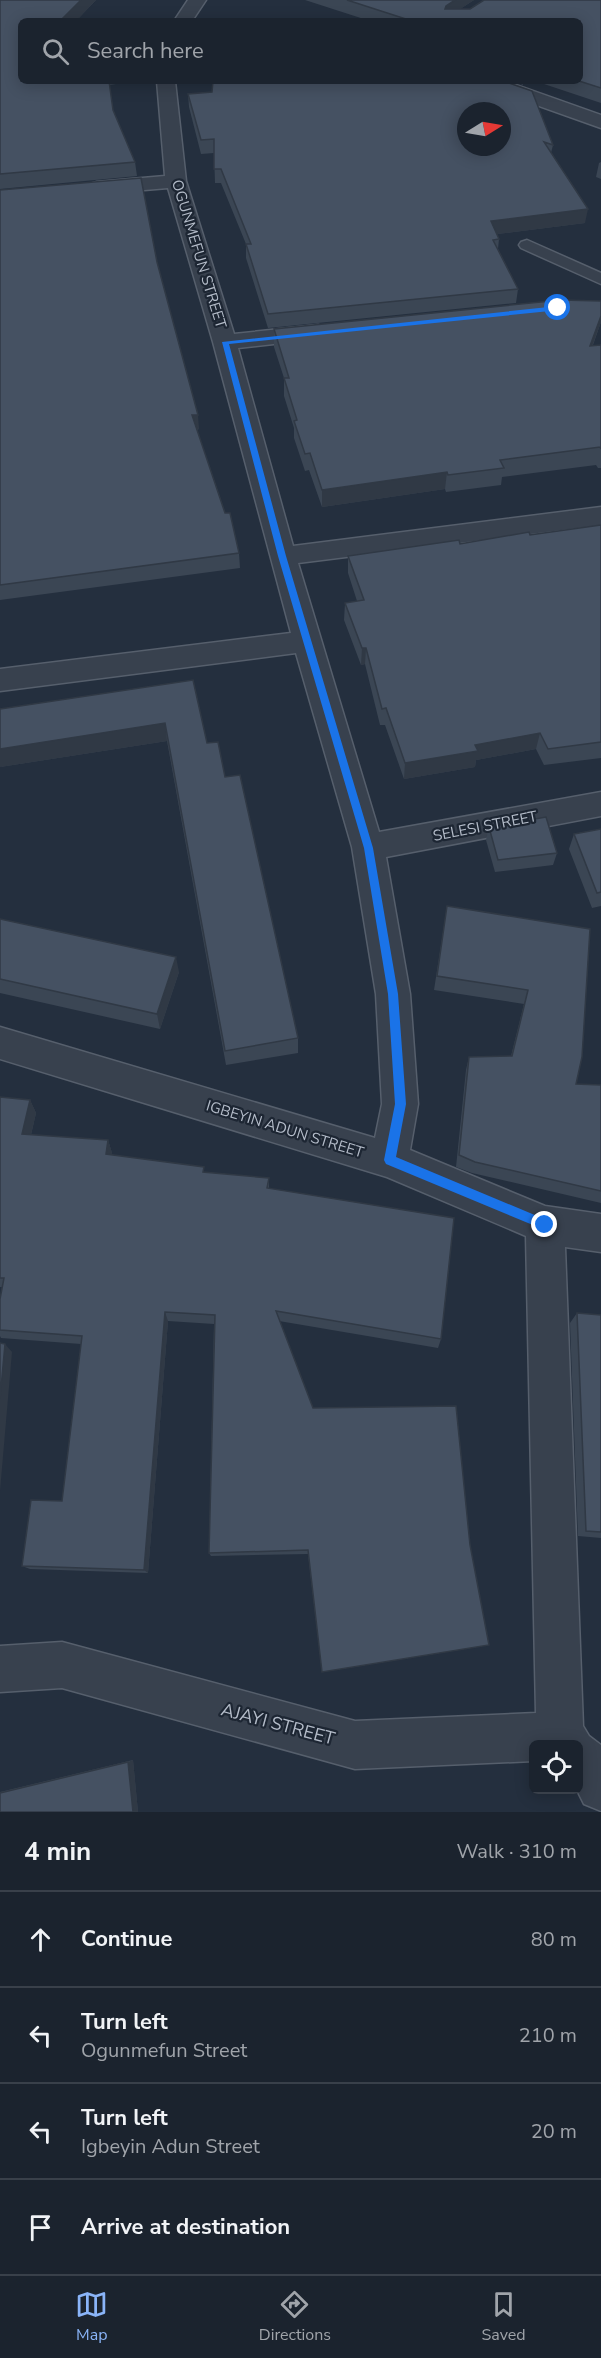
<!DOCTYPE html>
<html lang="en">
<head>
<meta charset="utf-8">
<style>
	:root { --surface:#1b232e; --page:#282f3a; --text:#f1f3f6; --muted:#a0a4aa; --line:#39404a; --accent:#8ab4f8 }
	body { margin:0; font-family:"Nunito Sans",sans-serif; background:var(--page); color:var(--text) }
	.controls { position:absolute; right:18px; bottom:18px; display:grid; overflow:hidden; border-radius:9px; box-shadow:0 3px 15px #0003 }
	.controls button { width:54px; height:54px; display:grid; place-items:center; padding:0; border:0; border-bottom:2px solid var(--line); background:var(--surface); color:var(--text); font:30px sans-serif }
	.compass { position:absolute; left:457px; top:102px; width:54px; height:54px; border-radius:50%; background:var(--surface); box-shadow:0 3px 15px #0003; rotate:79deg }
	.stop { position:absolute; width:18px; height:18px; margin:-14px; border:4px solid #1a73e8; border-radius:50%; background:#fff }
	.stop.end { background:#1a73e8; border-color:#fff; box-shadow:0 2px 6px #0008 }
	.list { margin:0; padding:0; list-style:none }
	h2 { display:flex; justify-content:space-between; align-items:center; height:78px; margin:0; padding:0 24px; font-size:26px }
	h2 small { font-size:20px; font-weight:400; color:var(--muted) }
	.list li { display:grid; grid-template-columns:39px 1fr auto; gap:18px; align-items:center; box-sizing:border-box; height:96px; padding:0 24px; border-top:2px solid var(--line) }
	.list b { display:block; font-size:22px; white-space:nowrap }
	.list p { margin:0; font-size:20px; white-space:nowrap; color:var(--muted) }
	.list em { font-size:20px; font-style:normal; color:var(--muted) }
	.icon { flex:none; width:33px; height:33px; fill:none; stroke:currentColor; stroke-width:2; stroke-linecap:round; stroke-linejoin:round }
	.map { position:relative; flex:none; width:601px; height:1812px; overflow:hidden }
	.search { position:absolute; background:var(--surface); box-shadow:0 3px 15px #0003; left:18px; right:18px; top:18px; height:66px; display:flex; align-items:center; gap:15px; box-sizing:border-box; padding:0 21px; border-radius:9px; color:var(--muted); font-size:22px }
	.sheet { height:462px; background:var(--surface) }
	nav { display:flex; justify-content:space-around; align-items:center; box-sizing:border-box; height:84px; border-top:2px solid var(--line); background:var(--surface); font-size:16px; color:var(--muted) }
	nav a { display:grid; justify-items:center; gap:3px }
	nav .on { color:var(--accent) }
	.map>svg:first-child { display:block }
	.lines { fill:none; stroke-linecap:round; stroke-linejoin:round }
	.lane-casing { stroke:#565f6c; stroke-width:3 }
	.street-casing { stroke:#565f6c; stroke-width:3 }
	.lane { fill:#38414e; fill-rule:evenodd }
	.street { fill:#38414e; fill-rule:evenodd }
	.wall { fill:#3b4654 }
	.shaded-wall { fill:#303945 }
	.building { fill:#455162; stroke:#303945; stroke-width:1.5; fill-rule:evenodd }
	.route { fill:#1a73e8 }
	.labels { text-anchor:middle; stroke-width:4.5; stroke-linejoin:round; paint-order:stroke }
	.street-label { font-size:15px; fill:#b4bcc9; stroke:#1d2633 }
	.near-street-label { font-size:18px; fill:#b4bcc9; stroke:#1d2633 }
</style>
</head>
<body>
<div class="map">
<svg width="601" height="1812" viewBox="0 0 601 1812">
	<rect width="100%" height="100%" fill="#242f3e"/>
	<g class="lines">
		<defs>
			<path id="lane" d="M527,240L601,273V284L521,248L519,245L521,242Z"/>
			<path id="street" d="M188,0H206L192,21H174Z
				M157,81H175L186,181L234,334L318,325L326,327L329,332L326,337L318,339L238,348L293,546L601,507V525L298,563L379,832L601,792V816L386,857L410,994L418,1104L410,1150L545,1206L601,1214V1252L565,1247L583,1726L589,1736L601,1745V1811L584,1804L577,1790L578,1744H534V1761L355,1769L62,1688L0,1692V1646L62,1642L355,1721L536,1713L526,1236L387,1177L0,1059V1027L375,1138L382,1104L376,994L352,847L296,653L0,691V669L291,633L213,342L168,188L97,194L90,192L87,188L90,184L97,182L165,176Z
				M478,81H505L601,115V128L480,85Z"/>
		</defs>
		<use href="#lane" class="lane-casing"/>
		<use href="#street" class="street-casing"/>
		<use href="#lane" class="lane"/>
		<use href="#street" class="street"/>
	</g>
	<path class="wall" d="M0,0H96L76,21H21V81H116V84L109,85L113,110L135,162L137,176L0,189Z
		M305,0H474L460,9H470L601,0V103L535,81H580V21H370Z
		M503,81L553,145L551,153L585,223L497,234L499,239L498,249L518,289L516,303L268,328L246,258V244L221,183H215L214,153L201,154L189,107L188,94Z
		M512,81H523V85Z
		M601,162V179L596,177L599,163Z
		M0,190L157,262L199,429L197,430L239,553L240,568L0,600Z
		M601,301V322L593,345H601V468H598L596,465L502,477L501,485L446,492L445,489L322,507L309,470L305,471L294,438V428L284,396V378L274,347V329Z
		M601,525V758L544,765L536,749L476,760L475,767L404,779L385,725H380L365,664L361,665L344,620L345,603L357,601L348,573V556L460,544Z
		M193,680L207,743L298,1038V1053L226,1065L167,741L0,767Z
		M489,827L557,853L553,865L495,872L486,840Z
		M601,829V906L592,908L569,849L574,834Z
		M447,906L590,929L576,1084L601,1085V1203L472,1173L456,1167L466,1070L469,1057L511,1056L524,1004L434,990Z
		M0,919L179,972L160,1029L0,993Z
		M0,1097L30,1100L36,1113L31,1135L108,1140L112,1153V1155L205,1172L269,1178V1189L441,1339L438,1348L279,1321L313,1408L470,1545L489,1645L322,1672L308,1554L211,1556L209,1553L214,1324L168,1321L148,1573L30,1569L22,1566L62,1501L81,1344L1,1338L0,1336V1299L2,1287H0Z
		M577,1313L601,1315V1538L578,1536L570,1323Z
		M133,1760L138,1812H0V1792Z"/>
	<path class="shaded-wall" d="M81,0H96L76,21H60Z
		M455,0H474L445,19L446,6Z
		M588,209L585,223L489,235L491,221Z
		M601,316V322L586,363L590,346Z
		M192,415H198L199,429L193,430Z
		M447,472L445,489L322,507V490Z
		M362,648H366L365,664L361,665Z
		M165,723L167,741L0,767V749Z
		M540,733L536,749L476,760L475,767L404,779L405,763L475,745Z
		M176,957L179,972L160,1029L157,1014Z
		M30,1100L36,1113L28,1147L22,1134Z
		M108,1140L112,1153L110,1167L106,1154Z
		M165,1312L168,1321L148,1573L144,1570Z
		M5,1344L12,1352L0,1491V1399Z
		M133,1760L138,1812H133L128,1762Z"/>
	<path class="building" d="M0,0H81L60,21H21V81H109L113,110L135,162L0,174Z
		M347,0H455L446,6L445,9H470L484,0H601V88L579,81H580V21H412Z
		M213,81H503L532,91L553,145L544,142L588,209L491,221L499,239L493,240L518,289L268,314L246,244H251L221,169H214V139L201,140L188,94L212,92ZM466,111H502V147H466Z
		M141,178L157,262L198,415H192L225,513H230L239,553L0,585V190Z
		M561,300L601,301V316L590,346L601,345V449L600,447L500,460L504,468L448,475L447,472L322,490L310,453L305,454L294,421L297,420L284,378H289L274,329Z
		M601,525V742L548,749L540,733L475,745L478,751L405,763L386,708L382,709L366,648H362L345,603L364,600L348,556L459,540L460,544L529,532L530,535Z
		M193,680L207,743L218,742L225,777L240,775L298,1038L225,1051L165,723L0,749V709Z
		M546,817L557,853L498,860L489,827Z
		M601,829V892L597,893L574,834Z
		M447,906L590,929L582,1057L576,1084L601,1085V1191L475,1162L459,1155L469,1057L512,1056L528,990L437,976Z
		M0,919L176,957L157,1014L0,979Z
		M0,1097L30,1100L22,1134L108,1140L106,1154L204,1167L203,1172L269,1178L267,1188L454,1218L441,1339L276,1311L313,1408L456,1406L470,1545L489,1645L322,1672L308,1550L209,1553L215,1315L165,1312L144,1570L22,1566L31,1500L62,1501L82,1336L0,1330V1299L4,1278H0Z
		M577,1313L601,1315V1532L586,1531Z
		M0,1343L5,1344L0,1399Z
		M128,1762L133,1812H0V1793Z"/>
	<path class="route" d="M558,306L560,310L229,344L286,556L373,848L398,994L406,1104L396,1157L549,1221V1229L545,1230L386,1164L384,1160L395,1104L388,994L364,848L278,556L222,342Z"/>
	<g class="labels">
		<g class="street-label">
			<text transform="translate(199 254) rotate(73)" y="5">OGUNMEFUN STREET</text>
			<text transform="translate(485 826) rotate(-11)" y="5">SELESI STREET</text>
			<text transform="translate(285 1129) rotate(17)" y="5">IGBEYIN ADUN STREET</text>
		</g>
		<g class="near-street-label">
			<text transform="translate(278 1724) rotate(15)" y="6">AJAYI STREET</text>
		</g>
	</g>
</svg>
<div class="controls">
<button><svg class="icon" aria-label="locate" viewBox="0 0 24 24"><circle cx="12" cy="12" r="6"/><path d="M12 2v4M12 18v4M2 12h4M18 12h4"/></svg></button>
</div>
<svg class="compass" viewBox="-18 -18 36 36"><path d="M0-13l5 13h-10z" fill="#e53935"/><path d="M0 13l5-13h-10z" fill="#a0a4aa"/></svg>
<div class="stop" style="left:558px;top:308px"></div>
<div class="stop end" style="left:545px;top:1225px"></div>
<div class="search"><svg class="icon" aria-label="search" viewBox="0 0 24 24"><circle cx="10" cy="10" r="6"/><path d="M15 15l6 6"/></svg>Search here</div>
</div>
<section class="sheet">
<h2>4 min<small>Walk · 310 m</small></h2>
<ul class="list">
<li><svg class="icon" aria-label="ahead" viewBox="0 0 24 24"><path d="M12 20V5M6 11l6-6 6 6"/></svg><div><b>Continue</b></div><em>80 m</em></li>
<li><svg class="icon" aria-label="left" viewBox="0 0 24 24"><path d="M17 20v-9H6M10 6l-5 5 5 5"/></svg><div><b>Turn left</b><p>Ogunmefun Street</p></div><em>210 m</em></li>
<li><svg class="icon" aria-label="left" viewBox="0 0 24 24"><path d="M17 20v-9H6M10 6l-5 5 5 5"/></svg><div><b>Turn left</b><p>Igbeyin Adun Street</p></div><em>20 m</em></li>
<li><svg class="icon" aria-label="arrive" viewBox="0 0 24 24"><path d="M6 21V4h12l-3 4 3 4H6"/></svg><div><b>Arrive at destination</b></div></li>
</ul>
</section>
<nav>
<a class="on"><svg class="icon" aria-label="map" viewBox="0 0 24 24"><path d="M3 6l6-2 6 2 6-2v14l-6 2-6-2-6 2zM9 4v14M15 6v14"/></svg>Map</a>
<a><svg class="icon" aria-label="directions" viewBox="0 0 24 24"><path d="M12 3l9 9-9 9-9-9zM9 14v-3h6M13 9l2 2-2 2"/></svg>Directions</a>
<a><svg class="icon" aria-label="saved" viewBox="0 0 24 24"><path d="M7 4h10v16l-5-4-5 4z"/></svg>Saved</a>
</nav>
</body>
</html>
